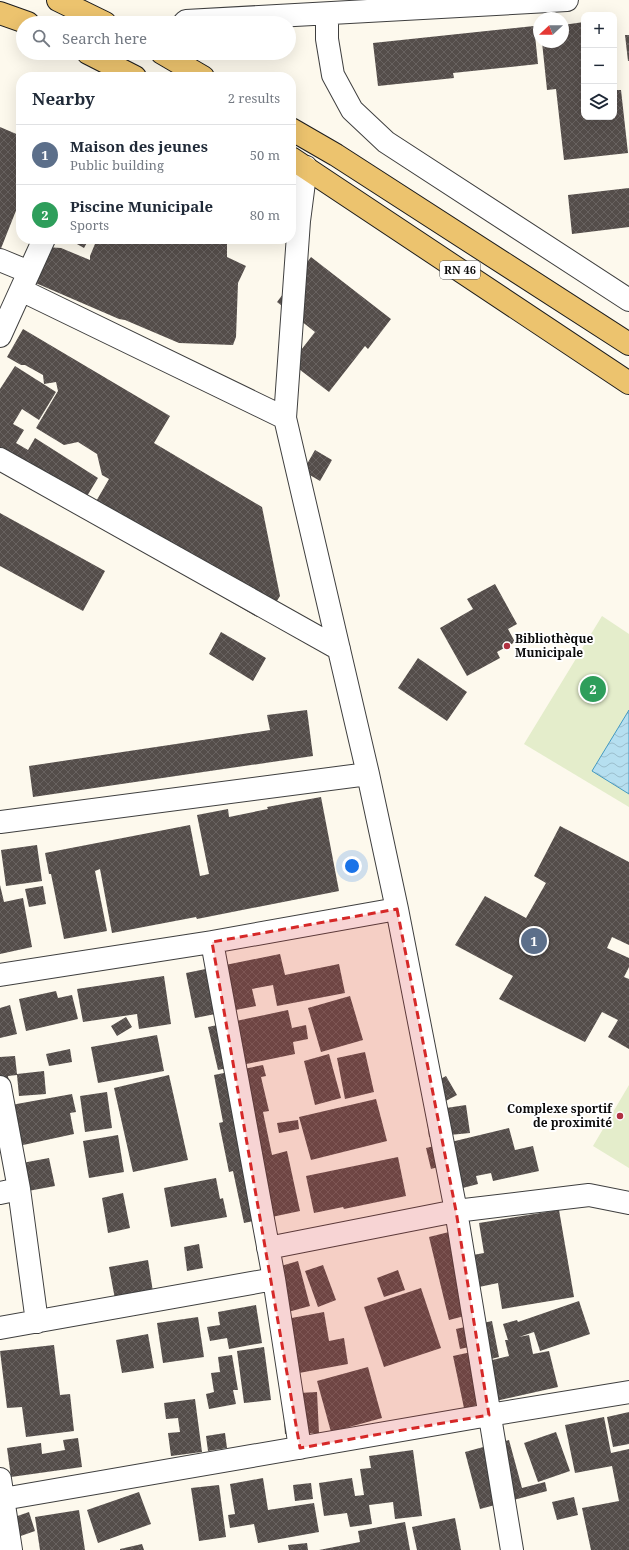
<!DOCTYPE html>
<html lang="en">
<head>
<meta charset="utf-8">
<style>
	:root { --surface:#fff; --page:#f6f6f7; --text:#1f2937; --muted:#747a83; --line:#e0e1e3; --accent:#0f766e }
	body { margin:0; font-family:"Noto Serif",serif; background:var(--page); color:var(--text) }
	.controls { position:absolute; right:12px; top:12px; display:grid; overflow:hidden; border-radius:8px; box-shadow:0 4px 16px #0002 }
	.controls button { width:36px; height:36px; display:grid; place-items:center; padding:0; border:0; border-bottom:1px solid var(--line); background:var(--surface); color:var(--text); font:20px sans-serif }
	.compass { position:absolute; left:533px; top:12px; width:36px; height:36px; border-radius:50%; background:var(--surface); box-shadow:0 4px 16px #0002; rotate:248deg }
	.you { position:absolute; left:352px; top:866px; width:14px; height:14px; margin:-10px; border:3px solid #fff; border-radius:50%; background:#1a73e8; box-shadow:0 0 0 6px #1a73e833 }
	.badge { display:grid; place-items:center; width:26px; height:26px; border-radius:50%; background:var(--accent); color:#fff; font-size:13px; font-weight:700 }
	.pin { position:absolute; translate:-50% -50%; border:2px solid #fff; box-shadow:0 1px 4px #0006 }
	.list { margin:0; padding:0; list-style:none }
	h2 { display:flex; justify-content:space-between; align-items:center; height:52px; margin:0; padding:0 16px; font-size:17px }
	h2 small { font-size:13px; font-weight:400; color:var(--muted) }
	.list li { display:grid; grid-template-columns:26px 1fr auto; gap:12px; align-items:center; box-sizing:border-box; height:60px; padding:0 16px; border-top:1px solid var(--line) }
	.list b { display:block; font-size:15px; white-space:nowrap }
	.list p { margin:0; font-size:13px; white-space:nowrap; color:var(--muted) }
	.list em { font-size:13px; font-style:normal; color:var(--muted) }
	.icon { flex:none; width:22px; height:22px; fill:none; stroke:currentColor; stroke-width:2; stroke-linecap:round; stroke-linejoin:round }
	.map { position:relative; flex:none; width:629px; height:1550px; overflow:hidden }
	.search { position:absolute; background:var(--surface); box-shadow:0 4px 16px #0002; left:16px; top:16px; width:280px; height:44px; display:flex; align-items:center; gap:10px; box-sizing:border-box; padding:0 14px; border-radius:22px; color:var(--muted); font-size:15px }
	.panel { position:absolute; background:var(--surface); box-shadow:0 4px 16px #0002; left:16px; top:72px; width:280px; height:172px; border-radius:16px }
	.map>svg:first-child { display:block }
	.pitch { fill:#e4edcb }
	.water { fill:url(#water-waves); stroke:#4499c1 }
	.building { fill:url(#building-cross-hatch) }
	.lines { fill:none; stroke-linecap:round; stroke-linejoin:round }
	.minor-casing { stroke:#3f3f3f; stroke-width:24 }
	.primary-casing { stroke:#1d1d1d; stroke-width:24 }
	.minor { stroke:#fff; stroke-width:22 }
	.primary { stroke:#ecc36e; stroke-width:22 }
	.marked { fill:#d62828; fill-opacity:0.2; stroke:#d62828; stroke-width:3; stroke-dasharray:8 5; stroke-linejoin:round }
	.poi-dot { fill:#b03141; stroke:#fff; stroke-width:1.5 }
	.labels { text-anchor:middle; stroke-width:4; stroke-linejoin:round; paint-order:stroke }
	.shield { fill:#fff; stroke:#555; stroke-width:1 }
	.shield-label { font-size:11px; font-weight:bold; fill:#0c0c0c }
	.poi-label { font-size:12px; font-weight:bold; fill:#0c0c0c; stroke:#fff; text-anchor:start }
</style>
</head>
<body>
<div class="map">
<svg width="629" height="1550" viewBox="0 0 629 1550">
	<defs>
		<pattern id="water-waves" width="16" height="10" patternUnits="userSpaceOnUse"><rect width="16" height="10" fill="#b6dff0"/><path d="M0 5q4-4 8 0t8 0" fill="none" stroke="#9bbecd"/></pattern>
		<pattern id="building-cross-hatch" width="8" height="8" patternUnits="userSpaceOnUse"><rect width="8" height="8" fill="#544d4a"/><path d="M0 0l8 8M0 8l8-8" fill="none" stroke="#686260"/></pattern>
	</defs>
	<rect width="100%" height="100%" fill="#fdf9ed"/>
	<path class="pitch" d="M602,616L629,634V807L524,744Z
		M629,1085V1168L593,1146Z"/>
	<path class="water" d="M629,710V794L592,771Z"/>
	<path class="building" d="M584,22V117H614V90H621L628,153L564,160L556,89L547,90L542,42H563V25Z
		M534,26L538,64L453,73L454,78L378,86L373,43Z
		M625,35H629V61H628Z
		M0,127L21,136V198L0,251Z
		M629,188V227L572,234L568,195Z
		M68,239H89L84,248Z
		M97,239H227V257L246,266L238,283L236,337L233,345L179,343L125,320L119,319L31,281L46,247L61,248L90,260V256Z
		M311,257L391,319L368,349L365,346L329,392L291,363L315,332L277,302Z
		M23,329L170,416L154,443L262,507L280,596L268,615L257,617L87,517L109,479L102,475L97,454L78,442L64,445L36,428L58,391L56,382L44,384L43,375L25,365H21L7,357Z
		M15,366L56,392L39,420L22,409L13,424L24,430L16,443L28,450L35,438L98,478L78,511L0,461V389Z
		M315,450L332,460L320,481L303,471Z
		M0,513L105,571L83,611L0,566Z
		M495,584L517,624L508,629L515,642L497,652L500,658L467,676L440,628L473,609L467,599Z
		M221,632L266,658L253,681L209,654Z
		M418,658L467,692L447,721L398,688Z
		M307,710L313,756L33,797L29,766L270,730L267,715Z
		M321,797L339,891L197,919L196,917L112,933L100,869L95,871L107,931L64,939L51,874H49L45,853L190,825L200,876L209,874L197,815L228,809L229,817L268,809L267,807Z
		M560,826L629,862V945L612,937L607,948L629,958V967L624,977L629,979V1049L608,1037L618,1020L602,1012L585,1042L499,999L513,976L455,945L485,896L526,918L546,883L534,876Z
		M37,845L42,881L6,886L1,850Z
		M0,885L4,902L23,898L32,947L0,954Z
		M43,886L46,904L29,907L25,889Z
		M280,954L285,975L339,964L345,993L277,1006L273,985L252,989L256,1006L195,1018L186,973Z
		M164,976L171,1024L139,1029L137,1014L83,1022L77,989Z
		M56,991L58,998L72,995L78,1019L26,1031L19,999Z
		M350,996L363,1040L321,1052L308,1008Z
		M10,1005L17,1034L0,1038V1008Z
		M288,1010L292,1028L306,1025L308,1039L293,1042L295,1054L218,1070L208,1027Z
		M126,1017L132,1027L117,1036L111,1026Z
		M157,1035L164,1071L98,1083L91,1047Z
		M70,1049L72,1062L49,1066L46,1054Z
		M365,1052L374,1092L345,1099L337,1058Z
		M329,1054L341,1098L315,1105L304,1061Z
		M15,1056L17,1074L44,1071L46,1094L19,1096L17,1075L8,1076L11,1098L0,1100V1057Z
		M263,1065L266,1076L261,1077L269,1111L263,1112L272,1155L287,1151L300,1211L244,1223L233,1171L229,1172L219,1123L223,1122L214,1075Z
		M169,1075L188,1160L133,1172L114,1088Z
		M446,1076L457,1095L442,1103L431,1084Z
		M107,1092L112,1128L85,1132L80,1096Z
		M72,1094L76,1112L70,1113L74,1134L0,1150V1107Z
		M376,1099L387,1141L311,1160L299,1117Z
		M466,1105L470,1133L429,1137L426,1111Z
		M298,1120L299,1129L279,1133L277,1123Z
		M509,1128L515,1150L533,1146L539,1171L493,1181L491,1173L476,1176L478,1184L459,1189L438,1167L431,1169L426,1148Z
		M118,1135L124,1172L89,1178L83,1141Z
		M398,1157L406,1196L344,1209L343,1207L314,1213L306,1176Z
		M49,1158L55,1186L12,1194L6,1166Z
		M216,1178L220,1199L223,1198L227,1217L171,1227L164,1188Z
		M123,1193L130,1228L108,1233L102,1198Z
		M559,1210L574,1297L502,1309L498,1283L479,1287L473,1255L484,1253L479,1223Z
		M461,1229L480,1312L449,1320L429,1237Z
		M199,1244L203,1268L187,1271L184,1247Z
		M148,1260L153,1292L115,1299L109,1267Z
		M298,1261L310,1306L277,1315L264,1271Z
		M323,1265L336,1300L318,1307L305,1271Z
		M398,1270L405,1290L384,1297L377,1278Z
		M421,1288L441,1348L384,1367L364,1307Z
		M579,1301L590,1334L540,1351L534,1332L519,1337L529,1335L533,1354L549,1351L558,1387L464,1408L453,1356L485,1349L488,1361L509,1356L505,1340H508L503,1324L517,1320L518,1322Z
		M256,1305L262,1343L229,1349L227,1338L210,1341L207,1327L220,1325L218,1312Z
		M324,1312L329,1341L344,1338L348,1364L299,1373L270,1322Z
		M198,1317L204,1357L163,1363L157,1323Z
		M492,1321L499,1357L491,1359L487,1343L460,1349L456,1329Z
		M148,1334L154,1368L122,1373L116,1340Z
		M54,1345L60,1395L70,1394L74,1431L26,1437L22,1407L7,1408L0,1351Z
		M264,1347L271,1400L244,1403L237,1351Z
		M232,1355L238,1390H233L236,1404L209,1409L206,1394L214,1392L211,1373L220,1372L218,1357Z
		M368,1367L382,1418L331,1432L317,1381Z
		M317,1392L319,1433L285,1434L282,1394Z
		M195,1399L202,1452L171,1456L168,1433L180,1432L178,1418L166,1419L164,1403Z
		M629,1412V1444L613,1447L607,1417Z
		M604,1417L611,1453L629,1449V1550H591L582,1508L619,1501L612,1466L575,1473L565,1425Z
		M556,1432L570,1471L538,1482L524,1443Z
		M225,1433L227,1448L208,1451L206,1436Z
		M78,1438L82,1467L11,1477L7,1448L41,1443L42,1454L65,1450L63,1440Z
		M509,1440L522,1488L545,1482L547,1491L480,1509L465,1452Z
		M413,1450L422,1516L395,1519L393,1502L369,1505L372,1524L350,1527L347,1513L324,1516L319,1483L352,1478L355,1496L364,1495L360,1469L371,1468L369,1456Z
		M263,1478L268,1510L314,1503L319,1532L258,1543L254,1524L230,1528L228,1515L235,1514L230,1484Z
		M311,1483L313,1499L295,1501L293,1485Z
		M219,1485L226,1537L199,1541L191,1488Z
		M139,1492L151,1524L98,1543L87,1510Z
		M574,1497L578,1515L557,1520L552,1502Z
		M79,1510L85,1550H40L35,1517Z
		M29,1512L35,1531L15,1538L0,1522Z
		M455,1518L461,1550H417L412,1527Z
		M405,1522L410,1550H319L360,1542L358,1531Z
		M307,1543L308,1550H289L288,1545Z
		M142,1544L144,1550H120V1549Z"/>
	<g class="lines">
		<defs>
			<path id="minor" d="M327,14V39L333,75L352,110L386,142L629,300
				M184,23L186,21L567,0
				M306,167L299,221L285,418L368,774L397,909L456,1211L512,1550
				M0,260L29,272
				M21,290L285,418
				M0,336L44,239
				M0,459L339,649
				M0,822L368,774
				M212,942L274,1279L300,1448
				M0,975L212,942L397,909
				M0,1087L19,1189L37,1322
				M0,1193L19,1189
				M268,1248L456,1211L589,1195L629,1203
				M0,1328L274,1279
				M0,1479L11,1550
				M3,1499L489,1415L629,1392"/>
			<path id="primary" d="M58,0L105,23
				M0,13L28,23
				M88,53L135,77
				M162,53L203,77
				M291,129L336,155L629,344
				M291,158L629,383"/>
		</defs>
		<use href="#minor" class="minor-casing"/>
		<use href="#primary" class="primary-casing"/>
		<use href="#minor" class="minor"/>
		<use href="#primary" class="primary"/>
	</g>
	<path class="marked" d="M397,909L456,1211L489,1415L300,1448L212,942Z"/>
	<g class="poi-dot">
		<circle cx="507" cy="646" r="4"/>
		<circle cx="620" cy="1116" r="4"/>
	</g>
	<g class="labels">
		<rect class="shield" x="440" y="261" width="40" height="18" rx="3"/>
		<g class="shield-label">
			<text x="460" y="274">RN 46</text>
		</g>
		<g class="poi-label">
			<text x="515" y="643">Bibliothèque<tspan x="515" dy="14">Municipale</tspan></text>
			<text x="612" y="1113" text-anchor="end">Complexe sportif<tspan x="612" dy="14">de proximité</tspan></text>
		</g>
	</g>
</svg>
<div class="controls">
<button>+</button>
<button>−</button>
<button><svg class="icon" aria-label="layers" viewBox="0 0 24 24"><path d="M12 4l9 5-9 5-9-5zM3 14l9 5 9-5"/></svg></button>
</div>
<svg class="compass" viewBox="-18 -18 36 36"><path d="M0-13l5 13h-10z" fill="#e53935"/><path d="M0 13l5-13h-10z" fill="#747a83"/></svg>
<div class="you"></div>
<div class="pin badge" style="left:534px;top:941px;background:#5c6f8a">1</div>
<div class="pin badge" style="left:593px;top:689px;background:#2e9e5b">2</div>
<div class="search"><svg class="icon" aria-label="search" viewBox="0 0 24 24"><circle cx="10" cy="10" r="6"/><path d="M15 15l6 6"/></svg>Search here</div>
<section class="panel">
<h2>Nearby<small>2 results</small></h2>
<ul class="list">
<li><span class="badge" style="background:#5c6f8a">1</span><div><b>Maison des jeunes</b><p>Public building</p></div><em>50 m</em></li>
<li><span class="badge" style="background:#2e9e5b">2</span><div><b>Piscine Municipale</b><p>Sports</p></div><em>80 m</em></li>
</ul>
</section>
</div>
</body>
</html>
